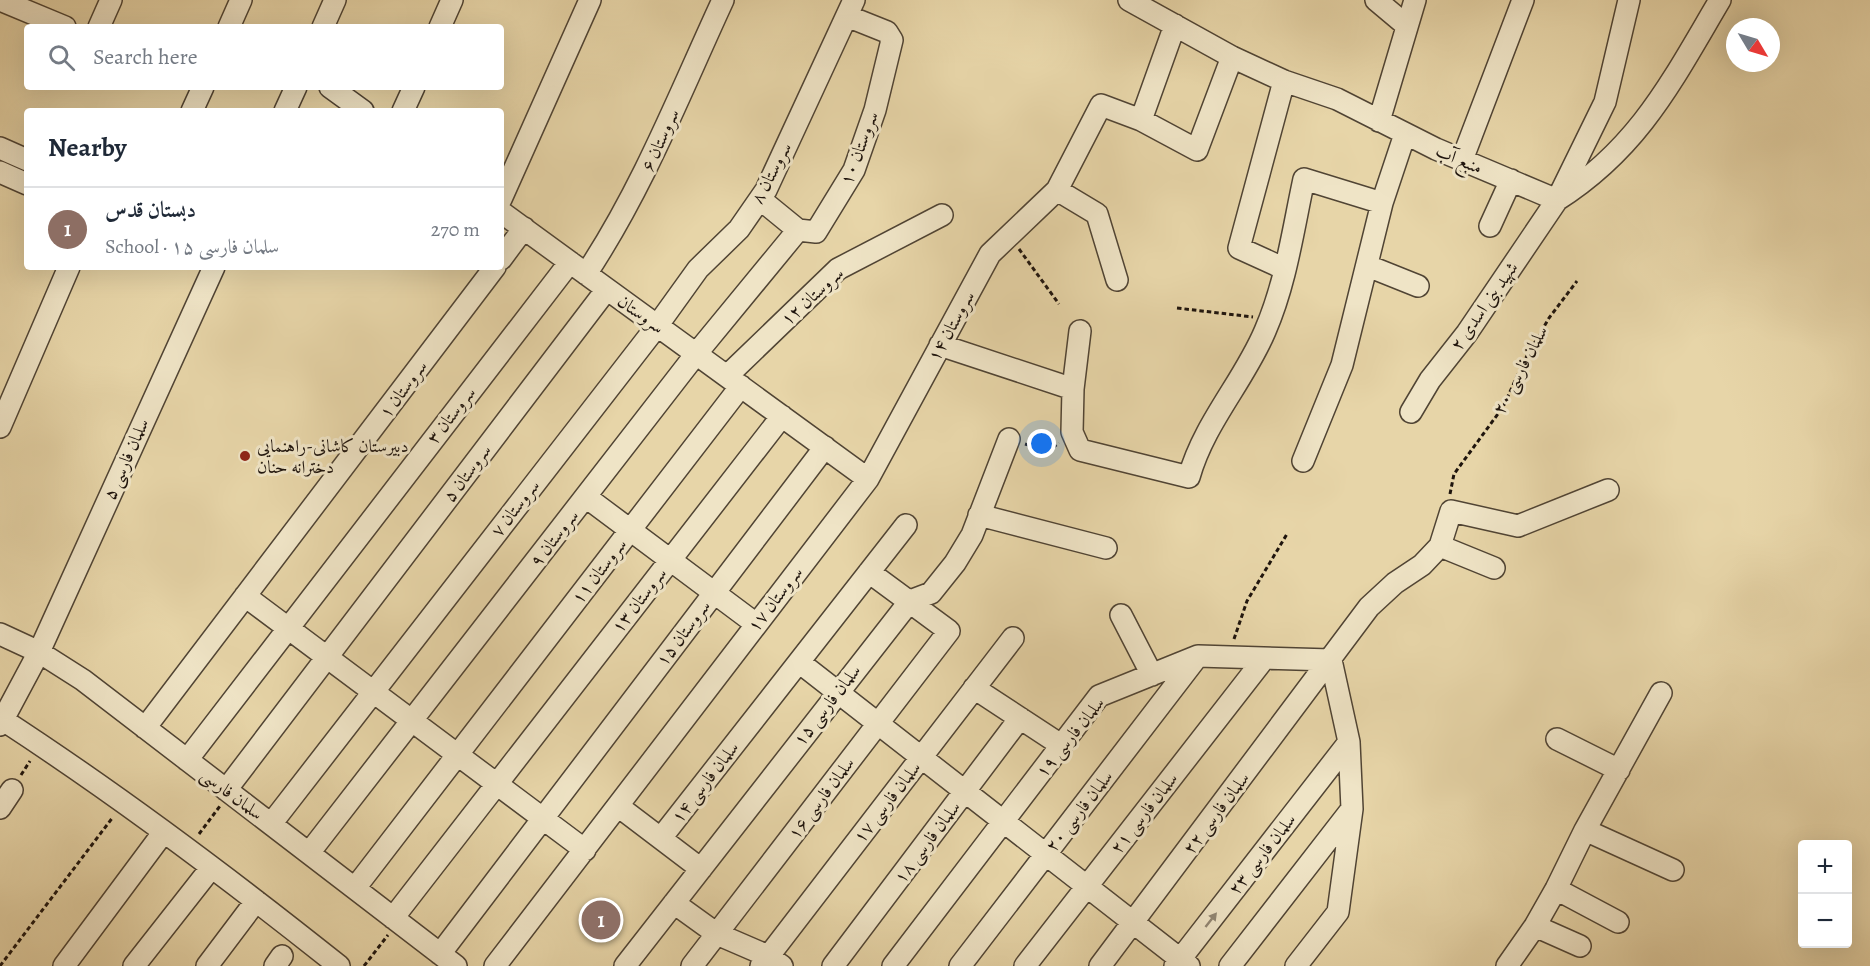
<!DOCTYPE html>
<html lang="en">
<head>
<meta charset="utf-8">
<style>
	:root { --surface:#fff; --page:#f2f2f3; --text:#1f2937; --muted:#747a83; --line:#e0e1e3; --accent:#8f2418 }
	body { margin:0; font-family:Alegreya,Amiri,serif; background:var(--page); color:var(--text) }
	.controls { position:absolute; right:18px; bottom:18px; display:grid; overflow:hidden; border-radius:6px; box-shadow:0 6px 24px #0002 }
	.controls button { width:54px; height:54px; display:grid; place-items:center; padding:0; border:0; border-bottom:2px solid var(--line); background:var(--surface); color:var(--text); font:30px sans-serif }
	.compass { position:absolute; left:1726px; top:18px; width:54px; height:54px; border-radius:50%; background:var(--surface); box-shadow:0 6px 24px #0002; rotate:128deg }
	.you { position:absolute; left:1042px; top:444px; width:21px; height:21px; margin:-15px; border:4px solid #fff; border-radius:50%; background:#1a73e8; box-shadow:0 0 0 9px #1a73e833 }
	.badge { display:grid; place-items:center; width:39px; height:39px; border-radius:50%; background:var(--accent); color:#fff; font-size:20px; font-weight:700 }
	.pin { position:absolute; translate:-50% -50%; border:3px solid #fff; box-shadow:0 2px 6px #0006 }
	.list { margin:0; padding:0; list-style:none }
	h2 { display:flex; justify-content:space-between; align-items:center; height:78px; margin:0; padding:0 24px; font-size:26px }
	h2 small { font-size:20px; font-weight:400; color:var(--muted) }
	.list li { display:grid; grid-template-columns:39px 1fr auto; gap:18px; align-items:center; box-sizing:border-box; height:84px; padding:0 24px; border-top:2px solid var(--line) }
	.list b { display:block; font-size:22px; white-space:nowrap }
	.list p { margin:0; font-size:20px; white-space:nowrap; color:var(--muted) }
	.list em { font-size:20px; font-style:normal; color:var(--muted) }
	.icon { flex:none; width:33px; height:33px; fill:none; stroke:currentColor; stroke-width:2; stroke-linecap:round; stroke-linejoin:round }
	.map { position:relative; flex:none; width:1870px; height:966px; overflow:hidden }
	.search { position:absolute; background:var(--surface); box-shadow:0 6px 24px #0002; left:24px; top:24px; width:480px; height:66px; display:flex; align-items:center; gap:15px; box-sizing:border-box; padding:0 21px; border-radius:6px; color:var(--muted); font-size:22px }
	.panel { position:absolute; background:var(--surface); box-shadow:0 6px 24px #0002; left:24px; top:108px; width:480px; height:162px; border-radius:6px }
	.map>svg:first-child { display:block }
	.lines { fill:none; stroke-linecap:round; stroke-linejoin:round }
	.minor-casing { stroke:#504434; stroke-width:24 }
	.path { stroke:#1e140d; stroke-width:3; stroke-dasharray:4.5 3; stroke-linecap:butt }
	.minor { stroke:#efe4c6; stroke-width:21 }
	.oneway { fill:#918673 }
	.poi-dot { fill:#8f2418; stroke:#efe4c6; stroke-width:2 }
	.labels { text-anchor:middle; stroke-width:6; stroke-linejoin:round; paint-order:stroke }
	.street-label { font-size:18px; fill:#1e140d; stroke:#efe4c6 }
	.poi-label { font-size:18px; fill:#1e140d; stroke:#efe4c6; text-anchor:start }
</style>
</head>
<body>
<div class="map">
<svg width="1870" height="966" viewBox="0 0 1870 966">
	<rect width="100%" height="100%" fill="#e7d5a8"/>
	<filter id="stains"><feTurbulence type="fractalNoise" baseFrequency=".00333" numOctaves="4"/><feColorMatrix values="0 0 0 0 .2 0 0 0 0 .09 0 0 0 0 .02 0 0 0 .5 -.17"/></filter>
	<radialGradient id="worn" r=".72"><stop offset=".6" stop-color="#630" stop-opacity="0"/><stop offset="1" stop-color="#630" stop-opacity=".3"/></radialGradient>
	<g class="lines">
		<defs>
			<path id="minor" d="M0,0L65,27
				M1129,0L1232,57L1284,81L1337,99L1436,149L1557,200C1639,148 1672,81 1720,0
				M1376,0L1407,26
				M99,27L111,0
				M229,27L241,0
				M323,27L335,0
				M440,27L452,0
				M1284,81L1239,248L1285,269
				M330,87L363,111
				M192,111L203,87
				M285,111L296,87
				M403,111L414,87
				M1141,120L1175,25
				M1379,121L1415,0
				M0,148L27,160
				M1462,160L1523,0
				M0,172L27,184
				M1057,190L1097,214L1117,280
				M501,199L590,0
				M760,199L798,230
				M501,212L868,479
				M1490,226L1511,180
				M501,259L524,228
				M1368,266L1418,286
				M586,274C643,188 680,93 723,0
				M940,345L1073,389L1080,331
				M727,376L838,269L942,215
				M1073,389L1072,432L1080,450L1189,477C1204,423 1244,381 1265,331C1286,283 1293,230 1304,179L1382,203
				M1411,412L1430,380L1467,333L1557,200L1605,102L1629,0
				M0,427L69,267
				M1303,461L1342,365L1382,203L1405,134
				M586,497L756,624
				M979,515L1106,548
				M1440,546L1494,568
				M245,596L585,850
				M1121,615L1152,675
				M0,634L39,652L83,680L456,966
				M799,662L1189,966
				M974,688L1061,745
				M0,718C117,794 230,879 339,966
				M0,725L39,652L214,267
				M145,728L495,267
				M1557,739L1619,770
				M187,760L570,262
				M226,790L607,289
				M618,806L701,869
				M0,808L12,790
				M271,824L657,326L698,269L739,229L766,190L854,0
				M1585,830L1673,870
				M661,838L906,525
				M309,853L696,354L798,230L816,232L854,170L875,110L892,40L887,32L847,16
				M355,888L741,386
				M1556,889L1618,922
				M674,903L717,934L768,956L782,966
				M393,918L782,416
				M1535,926L1580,946
				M440,954L825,447
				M64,966L163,833
				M134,966L211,868
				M207,966L256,901
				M275,966L282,956
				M495,966L868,479L990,254L1057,190L1101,105L1141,120L1197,150L1232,57
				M625,966L910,601L931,593L955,563L972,535L1009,439
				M692,966L949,631L869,572
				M761,966L1013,638
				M833,966L1020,718
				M893,966L1099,696L1198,656L1331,660
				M960,966L1197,657
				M1025,966L1263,660
				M1100,966L1369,607L1395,583L1422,565L1440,546L1451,511L1518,526L1608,490
				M1175,966L1349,742
				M1230,966L1351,810
				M1296,966L1338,912L1352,809L1349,742L1331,660
				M1507,966L1535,926L1556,889L1585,830L1661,693"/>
		</defs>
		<use href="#minor" class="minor-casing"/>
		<path class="path" d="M1019,249L1059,304
			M1177,308L1253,317
			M1025,444L1048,451L1059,443
			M1450,494L1454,474L1503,407L1524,361L1549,318L1577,281
			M1234,639L1247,601L1287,534
			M21,775L30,761
			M199,834L220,806
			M0,966L113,817
			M364,966L388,935"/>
		<use href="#minor" class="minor"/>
	</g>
	<defs><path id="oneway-solid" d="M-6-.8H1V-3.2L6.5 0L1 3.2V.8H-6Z" transform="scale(1.5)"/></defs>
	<use class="oneway" href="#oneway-solid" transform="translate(1211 920) rotate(-52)"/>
	<circle class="poi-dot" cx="245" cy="456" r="6"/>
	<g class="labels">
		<g class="street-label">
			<text transform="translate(660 140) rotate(-65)" y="6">سروستان ۶</text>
			<text transform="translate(859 148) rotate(-69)" y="6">سروستان ۱۰</text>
			<text transform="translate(1459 159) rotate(23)" y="6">منبع آب</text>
			<text transform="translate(771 173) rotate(-62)" y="6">سروستان ۸</text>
			<text transform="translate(812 296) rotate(-42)" y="6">سروستان ۱۲</text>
			<text transform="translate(1484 306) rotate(-55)" y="6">شهید بنی اسدی ۲</text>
			<text transform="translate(641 314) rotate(36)" y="6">سروستان</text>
			<text transform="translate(951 326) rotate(-61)" y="6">سروستان ۱۴</text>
			<text transform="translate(1520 370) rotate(-62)" y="6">سلمان فارسی ۲۰</text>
			<text transform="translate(403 389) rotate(-53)" y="6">سروستان ۱</text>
			<text transform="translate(451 415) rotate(-52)" y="6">سروستان ۳</text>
			<text transform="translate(126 459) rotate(-66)" y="6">سلمان فارسی ۵</text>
			<text transform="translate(467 473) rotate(-53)" y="6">سروستان ۵</text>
			<text transform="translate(515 508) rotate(-52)" y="6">سروستان ۷</text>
			<text transform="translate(554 538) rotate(-52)" y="6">سروستان ۹</text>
			<text transform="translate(599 571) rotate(-52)" y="6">سروستان ۱۱</text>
			<text transform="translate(775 599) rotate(-52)" y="6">سروستان ۱۷</text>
			<text transform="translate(639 600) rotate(-52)" y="6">سروستان ۱۳</text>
			<text transform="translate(683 633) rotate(-53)" y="6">سروستان ۱۵</text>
			<text transform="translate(827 705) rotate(-52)" y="6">سلمان فارسی ۱۵</text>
			<text transform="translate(1070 737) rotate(-51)" y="6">سلمان فارسی ۱۹</text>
			<text transform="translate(705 782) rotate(-52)" y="6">سلمان فارسی ۱۴</text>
			<text transform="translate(232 794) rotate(37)" y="6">سلمان فارسی</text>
			<text transform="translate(821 798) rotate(-53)" y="6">سلمان فارسی ۱۶</text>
			<text transform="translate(887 802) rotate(-52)" y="6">سلمان فارسی ۱۷</text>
			<text transform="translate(1079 811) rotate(-52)" y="6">سلمان فارسی ۲۰</text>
			<text transform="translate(1144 813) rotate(-52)" y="6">سلمان فارسی ۲۱</text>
			<text transform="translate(1216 813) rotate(-53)" y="6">سلمان فارسی ۲۲</text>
			<text transform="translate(927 842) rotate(-53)" y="6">سلمان فارسی ۱۸</text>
			<text transform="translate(1262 854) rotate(-52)" y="6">سلمان فارسی ۲۳</text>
		</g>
		<g class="poi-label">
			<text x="257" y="452">دبیرستان کاشانی-راهنمایی<tspan x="257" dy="21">دخترانه حنان</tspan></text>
		</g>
	</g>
	<rect width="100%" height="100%" filter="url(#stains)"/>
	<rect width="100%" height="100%" fill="url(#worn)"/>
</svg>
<div class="controls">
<button>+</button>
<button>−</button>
</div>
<svg class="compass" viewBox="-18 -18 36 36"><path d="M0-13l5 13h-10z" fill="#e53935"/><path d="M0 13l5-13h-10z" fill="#747a83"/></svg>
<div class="you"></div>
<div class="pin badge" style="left:601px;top:920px;background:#8d6e63">1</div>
<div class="search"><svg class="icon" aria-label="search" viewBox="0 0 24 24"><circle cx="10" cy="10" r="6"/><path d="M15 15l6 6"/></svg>Search here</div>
<section class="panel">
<h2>Nearby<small></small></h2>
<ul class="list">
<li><span class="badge" style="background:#8d6e63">1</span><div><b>دبستان قدس</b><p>School · سلمان فارسی ۱۵</p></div><em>270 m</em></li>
</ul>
</section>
</div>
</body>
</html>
